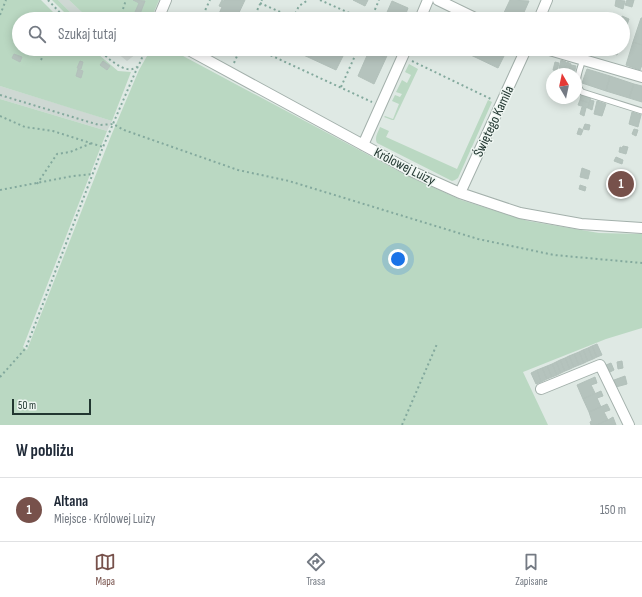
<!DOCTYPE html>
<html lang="pl">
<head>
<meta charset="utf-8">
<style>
	:root { --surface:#fff; --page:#f2f2f3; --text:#1f2937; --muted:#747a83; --line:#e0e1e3; --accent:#77514b }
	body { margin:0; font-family:"Sofia Sans Condensed",sans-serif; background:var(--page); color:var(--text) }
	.compass { position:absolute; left:546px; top:68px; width:36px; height:36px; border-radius:50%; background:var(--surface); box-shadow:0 2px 10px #0003; rotate:351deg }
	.scale { position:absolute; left:12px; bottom:10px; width:79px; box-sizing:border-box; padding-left:4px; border:2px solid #223731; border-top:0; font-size:11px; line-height:14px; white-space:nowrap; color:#223731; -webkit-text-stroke:3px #eff6f2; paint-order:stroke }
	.you { position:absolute; left:398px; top:259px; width:14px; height:14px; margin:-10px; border:3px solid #fff; border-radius:50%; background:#1a73e8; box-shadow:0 0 0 6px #1a73e833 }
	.badge { display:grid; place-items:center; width:26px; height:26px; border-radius:50%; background:var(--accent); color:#fff; font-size:13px; font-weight:700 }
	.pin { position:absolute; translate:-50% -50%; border:2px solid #fff; box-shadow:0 1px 4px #0006 }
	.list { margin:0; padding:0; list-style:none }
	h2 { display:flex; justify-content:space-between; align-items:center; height:52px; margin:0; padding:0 16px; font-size:17px }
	h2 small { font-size:13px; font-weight:400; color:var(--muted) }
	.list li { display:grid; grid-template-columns:26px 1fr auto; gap:12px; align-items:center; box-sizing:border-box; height:64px; padding:0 16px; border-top:1px solid var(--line) }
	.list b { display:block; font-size:15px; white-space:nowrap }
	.list p { margin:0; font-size:13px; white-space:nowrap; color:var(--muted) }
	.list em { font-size:13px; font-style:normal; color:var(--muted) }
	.icon { flex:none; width:22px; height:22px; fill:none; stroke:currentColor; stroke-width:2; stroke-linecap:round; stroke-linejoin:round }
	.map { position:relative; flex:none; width:642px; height:425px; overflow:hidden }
	.search { position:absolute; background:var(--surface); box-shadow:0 2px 10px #0003; left:12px; right:12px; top:12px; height:44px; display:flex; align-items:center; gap:10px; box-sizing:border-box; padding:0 14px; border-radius:22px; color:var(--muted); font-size:15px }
	.sheet { height:116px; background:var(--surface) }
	nav { display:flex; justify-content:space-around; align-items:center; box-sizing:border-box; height:56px; border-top:1px solid var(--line); background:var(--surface); font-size:11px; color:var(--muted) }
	nav a { display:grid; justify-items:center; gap:2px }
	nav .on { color:var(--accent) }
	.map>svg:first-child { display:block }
	.built { fill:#ced8d3 }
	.green { fill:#bad8c2 }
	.building { fill:#b5c3bd; stroke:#b3c1bb }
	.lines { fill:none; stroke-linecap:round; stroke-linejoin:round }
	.service-casing { stroke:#a3b0ab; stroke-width:7 }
	.minor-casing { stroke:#a3b0ab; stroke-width:12 }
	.path { stroke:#83a99d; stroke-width:2; stroke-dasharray:2 3; stroke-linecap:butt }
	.service { stroke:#fff; stroke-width:5 }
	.minor { stroke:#fff; stroke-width:10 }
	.labels { text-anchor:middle; stroke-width:3; stroke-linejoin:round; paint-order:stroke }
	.street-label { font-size:14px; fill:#223731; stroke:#eff6f2 }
</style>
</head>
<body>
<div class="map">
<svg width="642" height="425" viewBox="0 0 642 425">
	<rect width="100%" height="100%" fill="#dfe9e4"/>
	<path class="built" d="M58,0H69L89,19H77Z
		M112,49H128L136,54L127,61Z
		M0,86L78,110L112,121L107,131L0,99Z"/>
	<path class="green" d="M0,0H41L60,19H19V49H92L118,71L131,72L112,121L0,86Z
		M52,0H58L77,19H71Z
		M69,0H159L151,19H89Z
		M151,49H170L406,175L461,200L528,221L599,233L642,234V328L606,339L523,372L548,425H0V99L107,131L23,347L27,350L111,136L139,70Z
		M409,64L418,69L394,120H392L384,117L385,116L393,119L399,104L392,101L395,95L400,97L402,94L396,92L402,80L407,83L411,75L405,72Z
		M488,100L492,102L458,178L455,180L452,181L377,143C374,138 378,132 380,127L389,131L386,137L457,169Z"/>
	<path class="building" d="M133,0L145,1L140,14L135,12L139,3Z
		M222,0L224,1L225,0H245L236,19H220L217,18L222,7L219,6Z
		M353,0H368L365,6Z
		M510,0L529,1L521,19H501Z
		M616,0L625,1L623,9L615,6Z
		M627,0H634L632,7L625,5Z
		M392,1L408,8L404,19H384Z
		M622,16L629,19L624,34L623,19H621Z
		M641,18H642V45L633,42Z
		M633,42L642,45V65L640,70L626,65Z
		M290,49H314L310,58Z
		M314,49H333L344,54L336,70L310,58Z
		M370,49H390L386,58L369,51Z
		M457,49H478L475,57Z
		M478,49H500L506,52L498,68L475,57Z
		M612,49H619L617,55L611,52Z
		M369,51L386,58L374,84L358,76Z
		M14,54L22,57L20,62L12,58Z
		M561,60L566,62L564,70L559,68Z
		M80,61L83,62L81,69L77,68Z
		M103,61L110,66L107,70L100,65Z
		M555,62L559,63L557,71L553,70Z
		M567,62L571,64L568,73L564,71Z
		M571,65L576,66L574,74L568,73Z
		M78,69L83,71L81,78L76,76Z
		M587,69L610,76L606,91L582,83Z
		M610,76L634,84L629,98L606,91Z
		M634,84L642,86V102L629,98Z
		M581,95L591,98L589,103L580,100Z
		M580,100L589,103L588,108L578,105Z
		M590,100L594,101L592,110L588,108Z
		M597,101L606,104L602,116L594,114Z
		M582,107L586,108L584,116L580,114Z
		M632,112L641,115L638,127L629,124Z
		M585,124L590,125L589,130L583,129Z
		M579,128L583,130L581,135L577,134Z
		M634,129L638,130L636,136L632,134Z
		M623,146L628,147L626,154L619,152L620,147L622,148Z
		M616,157L623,160L622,164L614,161Z
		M582,168L590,171L588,179L580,177Z
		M618,180L624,181L623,188L617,187Z
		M580,185L586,187L585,191L579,189Z
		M597,344L602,355L597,357L592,346Z
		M592,346L597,357L593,359L588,348Z
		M588,348L593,359L588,361L583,350Z
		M583,350L588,361L584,363L579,352Z
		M579,352L584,363L579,365L574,354Z
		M574,354L579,365L574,367L569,356Z
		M569,356L574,367L570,369L565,358Z
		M565,358L570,369L565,371L560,360Z
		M560,360L565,371L561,373L556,362Z
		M622,361L623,368L618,369L617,362Z
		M556,362L561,373L557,375L552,364Z
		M611,363L614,370L610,372L606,365Z
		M552,364L557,375L552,377L547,366Z
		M547,366L552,377L547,379L542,368Z
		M542,368L547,379L541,382L537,370Z
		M537,370L541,382L536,384L531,373Z
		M625,376L627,384L616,387L614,380Z
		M595,377L597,383L591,385L595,393L583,399L577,385Z
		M601,391L603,396L597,398L601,407L589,412L583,399Z
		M607,404L610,410L604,412L608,420L596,425H591L590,422L592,421L589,412Z
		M613,417L616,425H596L608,420Z"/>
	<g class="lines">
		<defs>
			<path id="service" d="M583,59C580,70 573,83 582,92L642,111"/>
			<path id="minor" d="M438,0L477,19
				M158,19L166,0
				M420,19L428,0
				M539,19L547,0
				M187,49L411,171L460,193L520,213L581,224L642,228
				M546,49L642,77
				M363,145L406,49
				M460,193L526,49
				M541,389L600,365L629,425"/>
		</defs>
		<use href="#service" class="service-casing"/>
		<use href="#minor" class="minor-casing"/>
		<path class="path" d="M48,0L66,19
			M320,0L363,19
			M260,3L296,19
			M123,9L126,0
			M0,15L6,0
			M293,18L299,6L308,0
			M58,19L60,13
			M201,19L210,0
			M253,19L262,0
			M340,19L347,15L351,14
			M371,19L379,0
			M98,49C106,56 125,76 137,67C141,63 143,54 145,49
			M257,49L372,102
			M41,60L46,49
			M412,61L493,100
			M234,63L240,49
			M341,87L358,49
			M0,95L99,125L113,124L124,130L238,170L289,181L478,239L554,255L642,263
			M0,116L25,127L53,131L103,147
			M37,184L57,154L70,152L92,143
			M0,190L73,176L93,174
			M0,377L26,348L103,147L138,66
			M402,425L437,344"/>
		<use href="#service" class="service"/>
		<use href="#minor" class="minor"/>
	</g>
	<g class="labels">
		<g class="street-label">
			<text transform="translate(493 121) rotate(-65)" y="5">Świętego Kamila</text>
			<text transform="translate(405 166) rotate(27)" y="5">Królowej Luizy</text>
		</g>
	</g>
</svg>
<svg class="compass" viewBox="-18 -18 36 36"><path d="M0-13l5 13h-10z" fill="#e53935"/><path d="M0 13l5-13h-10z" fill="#747a83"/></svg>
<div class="scale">50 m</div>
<div class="you"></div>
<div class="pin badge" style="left:621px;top:184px">1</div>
<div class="search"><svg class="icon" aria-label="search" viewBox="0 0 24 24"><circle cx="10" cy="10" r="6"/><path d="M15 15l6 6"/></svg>Szukaj tutaj</div>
</div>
<section class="sheet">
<h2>W pobliżu<small></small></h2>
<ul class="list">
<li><span class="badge">1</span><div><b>Altana</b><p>Miejsce · Królowej Luizy</p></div><em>150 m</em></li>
</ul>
</section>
<nav>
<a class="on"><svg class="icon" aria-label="map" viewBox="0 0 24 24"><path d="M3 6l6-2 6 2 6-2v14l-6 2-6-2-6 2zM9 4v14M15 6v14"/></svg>Mapa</a>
<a><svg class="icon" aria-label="directions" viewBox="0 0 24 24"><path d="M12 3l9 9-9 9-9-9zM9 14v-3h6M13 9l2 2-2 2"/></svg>Trasa</a>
<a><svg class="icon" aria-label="saved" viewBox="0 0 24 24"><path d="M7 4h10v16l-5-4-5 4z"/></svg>Zapisane</a>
</nav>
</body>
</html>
